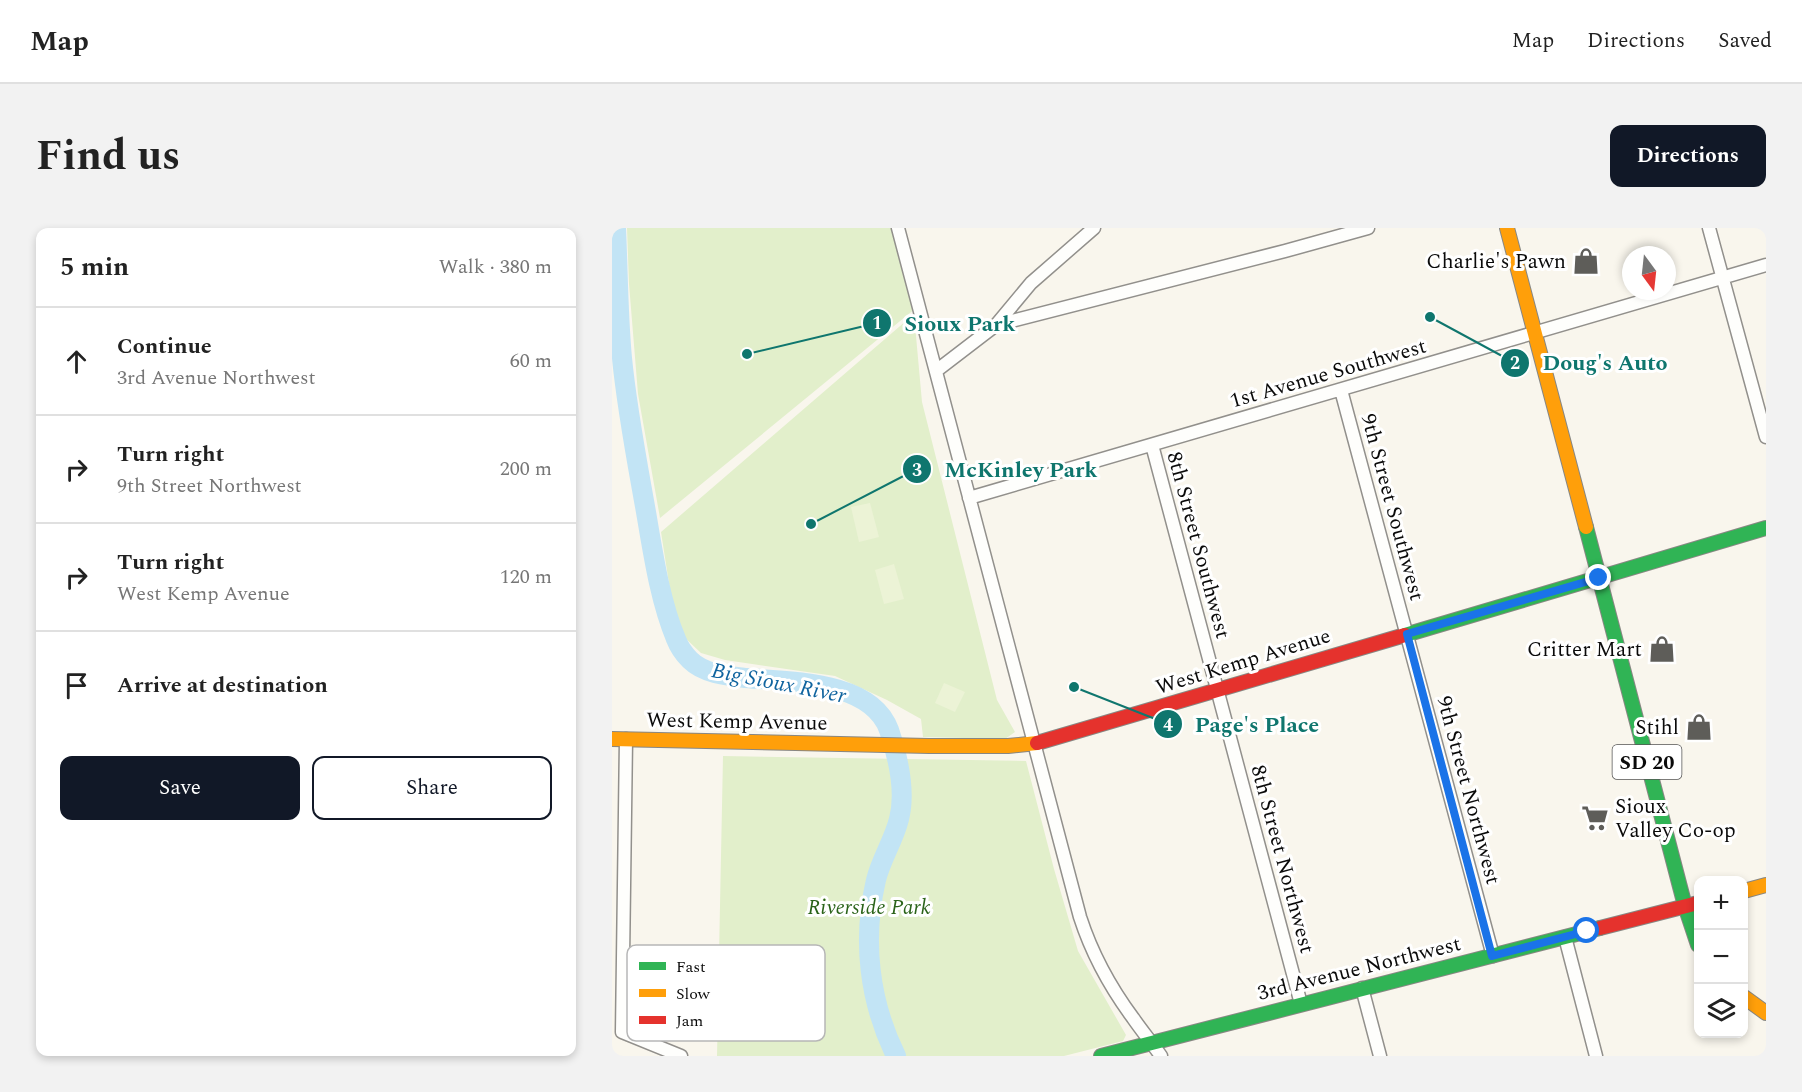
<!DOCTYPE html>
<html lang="en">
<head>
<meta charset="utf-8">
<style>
	:root { --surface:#fff; --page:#f2f2f2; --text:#222; --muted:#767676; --line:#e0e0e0; --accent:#111827 }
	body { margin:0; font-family:Spectral,serif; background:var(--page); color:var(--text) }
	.controls { position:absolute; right:18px; bottom:18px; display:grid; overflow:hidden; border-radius:12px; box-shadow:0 3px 9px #0003 }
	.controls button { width:54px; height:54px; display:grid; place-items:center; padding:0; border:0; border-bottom:2px solid var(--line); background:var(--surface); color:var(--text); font:30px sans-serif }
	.compass { position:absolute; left:1010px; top:18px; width:54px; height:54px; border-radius:50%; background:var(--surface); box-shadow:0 3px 9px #0003; rotate:165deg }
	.stop { position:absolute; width:18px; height:18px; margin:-14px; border:4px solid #1a73e8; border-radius:50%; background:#fff }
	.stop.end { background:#1a73e8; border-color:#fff; box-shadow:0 2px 6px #0008 }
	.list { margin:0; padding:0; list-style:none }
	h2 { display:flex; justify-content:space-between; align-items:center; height:78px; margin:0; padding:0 24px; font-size:26px }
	h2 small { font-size:20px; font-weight:400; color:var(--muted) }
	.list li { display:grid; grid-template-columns:39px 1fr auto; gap:18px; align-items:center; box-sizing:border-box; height:108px; padding:0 24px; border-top:2px solid var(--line) }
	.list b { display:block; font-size:22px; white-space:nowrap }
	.list p { margin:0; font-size:20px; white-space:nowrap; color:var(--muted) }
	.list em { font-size:20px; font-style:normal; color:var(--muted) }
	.actions { display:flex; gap:12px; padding:18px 24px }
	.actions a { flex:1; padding:14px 0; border:2px solid var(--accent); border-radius:12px; text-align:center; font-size:21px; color:var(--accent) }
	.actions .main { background:var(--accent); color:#fff }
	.icon { flex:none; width:33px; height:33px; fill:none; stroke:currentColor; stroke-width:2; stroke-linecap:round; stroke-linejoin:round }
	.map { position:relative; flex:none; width:1154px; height:828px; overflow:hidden; border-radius:12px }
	header { display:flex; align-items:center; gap:36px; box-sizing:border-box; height:84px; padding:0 30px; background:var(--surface); border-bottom:2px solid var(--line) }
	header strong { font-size:28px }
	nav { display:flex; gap:33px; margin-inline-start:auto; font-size:21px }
	.intro { display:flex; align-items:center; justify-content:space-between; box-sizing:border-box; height:144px; padding:0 36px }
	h1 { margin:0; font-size:42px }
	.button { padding:15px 27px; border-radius:12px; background:var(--accent); color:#fff; font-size:21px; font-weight:700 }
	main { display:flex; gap:36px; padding:0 36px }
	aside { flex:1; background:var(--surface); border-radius:12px; box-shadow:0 3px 9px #0003 }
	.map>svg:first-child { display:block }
	.green { fill:#e2efcb }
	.pitch { fill:#ecf3d6 }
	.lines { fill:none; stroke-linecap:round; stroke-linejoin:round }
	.river { stroke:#c2e4f5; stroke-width:20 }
	.street-casing { stroke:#92908c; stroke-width:15 }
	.fast-casing { stroke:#888783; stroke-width:16 }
	.slow-casing { stroke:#888783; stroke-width:16 }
	.jam-casing { stroke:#888783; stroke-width:16 }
	.street { stroke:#fefefc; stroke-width:12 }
	.fast { stroke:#30b455; stroke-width:14 }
	.slow { stroke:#ff9f0a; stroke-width:14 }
	.jam { stroke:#e5322d; stroke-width:14 }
	.route { stroke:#1a73e8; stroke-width:8 }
	.labels { text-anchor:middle; stroke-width:6; stroke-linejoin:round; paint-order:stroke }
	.shield { fill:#fff; stroke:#545454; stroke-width:1.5 }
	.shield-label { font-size:20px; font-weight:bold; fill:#0a0a0a }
	.poi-label { font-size:21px; fill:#0a0a0a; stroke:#fff; text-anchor:end }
	.street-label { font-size:21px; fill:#0a0a0a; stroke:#fff }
	.park-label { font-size:21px; font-style:italic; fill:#2a6319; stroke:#fff }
	.water-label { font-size:22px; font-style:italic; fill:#10649f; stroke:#fff }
	.key { fill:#fff; stroke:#b6b6b6; stroke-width:1.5 }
	.key-label { font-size:16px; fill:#0a0a0a }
	.leader { fill:none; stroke:#0f766e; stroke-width:2 }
	.callout-dot { fill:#0f766e; stroke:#fff; stroke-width:2 }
	.mark-label { font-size:18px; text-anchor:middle; font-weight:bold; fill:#fff }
	.callout-label { font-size:22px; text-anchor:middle; font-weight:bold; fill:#0f766e; stroke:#fff; stroke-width:6; stroke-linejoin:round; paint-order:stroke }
</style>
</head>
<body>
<header>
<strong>Map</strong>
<nav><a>Map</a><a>Directions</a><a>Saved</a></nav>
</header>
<div class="intro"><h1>Find us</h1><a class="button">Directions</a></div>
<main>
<aside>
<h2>5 min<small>Walk · 380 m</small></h2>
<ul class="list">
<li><svg class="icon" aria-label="ahead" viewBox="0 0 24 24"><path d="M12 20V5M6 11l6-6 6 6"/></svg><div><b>Continue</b><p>3rd Avenue Northwest</p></div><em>60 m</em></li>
<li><svg class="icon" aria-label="right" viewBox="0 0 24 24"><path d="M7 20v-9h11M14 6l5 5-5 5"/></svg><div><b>Turn right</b><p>9th Street Northwest</p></div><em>200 m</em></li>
<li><svg class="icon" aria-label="right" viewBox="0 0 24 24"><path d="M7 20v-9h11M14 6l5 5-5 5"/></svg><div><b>Turn right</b><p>West Kemp Avenue</p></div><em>120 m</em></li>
<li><svg class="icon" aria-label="arrive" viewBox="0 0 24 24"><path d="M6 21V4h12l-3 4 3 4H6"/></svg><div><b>Arrive at destination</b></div></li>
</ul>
<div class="actions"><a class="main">Save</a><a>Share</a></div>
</aside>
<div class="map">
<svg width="1154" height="828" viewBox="0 0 1154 828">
	<rect width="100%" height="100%" fill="#f9f6ed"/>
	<path class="green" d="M15,0H282L304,80L48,290L26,166L17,56Z
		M302,86L310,174L385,472L403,504L393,511L311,509L309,491L275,472L223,448L113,432L89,425L71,408L63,394L49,304Z
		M111,528L414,533L442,641L466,723L514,807L511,813L452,828H105Z"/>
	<path class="pitch" d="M258,275L267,309L247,314L239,279Z
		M282,336L292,371L272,376L263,342Z
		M332,455L353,464L343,484L323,475Z"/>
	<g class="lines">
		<path class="river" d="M4,0C6,43 6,87 10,130C15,182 25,233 34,284C41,325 48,373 64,411C67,419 72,426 78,432C92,446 116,448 134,450C178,454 259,452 277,502C286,529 294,564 287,591C282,612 269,631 264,652C250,712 257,773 284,828"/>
		<defs>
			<path id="street" d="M286,0L468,689C480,726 498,759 521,790C530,803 540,815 549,828
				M1097,0L1154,209
				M384,97L673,23L756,0
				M324,143L384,97L419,55L482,0
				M729,162L881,728
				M540,217L689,776
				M357,270L1154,37
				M14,511L10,804L69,828
				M953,709L984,828
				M750,760L768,828"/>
			<path id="fast" d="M974,299L1073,678L1086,717
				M793,407L1154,300
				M489,828L988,700"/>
			<path id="slow" d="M895,0L974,299
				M0,511L317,518H396L425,515
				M1132,663L1154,657
				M1132,769L1154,785"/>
			<path id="jam" d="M425,515L793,407
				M988,700L1086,675"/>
		</defs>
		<use href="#street" class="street-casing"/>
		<use href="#fast" class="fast-casing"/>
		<use href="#slow" class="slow-casing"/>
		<use href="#jam" class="jam-casing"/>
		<use href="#street" class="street"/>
		<use href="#fast" class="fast"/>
		<use href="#slow" class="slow"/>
		<use href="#jam" class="jam"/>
	</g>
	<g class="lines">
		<path class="route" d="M975,703L880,728L795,406L987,350"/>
	</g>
	<defs>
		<symbol id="shop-bare" viewBox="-9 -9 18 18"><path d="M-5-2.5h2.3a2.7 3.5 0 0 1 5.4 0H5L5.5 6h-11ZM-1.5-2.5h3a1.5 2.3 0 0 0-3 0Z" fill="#5e5d59" stroke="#fff" stroke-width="2.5" paint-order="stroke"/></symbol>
		<symbol id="supermarket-bare" viewBox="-9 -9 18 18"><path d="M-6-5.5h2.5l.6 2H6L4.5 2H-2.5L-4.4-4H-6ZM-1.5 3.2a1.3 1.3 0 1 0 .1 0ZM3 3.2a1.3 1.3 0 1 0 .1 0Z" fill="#5e5d59" stroke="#fff" stroke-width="2.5" paint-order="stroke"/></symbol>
	</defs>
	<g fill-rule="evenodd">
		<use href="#shop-bare" x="955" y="14" width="38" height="38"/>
		<use href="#shop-bare" x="1031" y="402" width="38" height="38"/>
		<use href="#shop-bare" x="1068" y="480" width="38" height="38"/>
		<use href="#supermarket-bare" x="964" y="571" width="38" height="38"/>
	</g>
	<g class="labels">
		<rect class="shield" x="1000.5" y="517" width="69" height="34" rx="4.5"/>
		<g class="shield-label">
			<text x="1035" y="541">SD 20</text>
		</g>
		<g class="poi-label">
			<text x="954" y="40">Charlie's Pawn</text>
			<text x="1030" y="428">Critter Mart</text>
			<text x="1067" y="506">Stihl</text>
			<text x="1003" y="585" text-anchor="start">Sioux<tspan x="1003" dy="24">Valley Co-op</tspan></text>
		</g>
		<g class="street-label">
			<text transform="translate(716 145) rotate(-16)" y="7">1st Avenue Southwest</text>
			<text transform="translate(781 279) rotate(75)" y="7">9th Street Southwest</text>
			<text transform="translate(587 317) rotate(75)" y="7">8th Street Southwest</text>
			<text transform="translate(631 433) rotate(-17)" y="7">West Kemp Avenue</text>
			<text transform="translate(125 493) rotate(1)" y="7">West Kemp Avenue</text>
			<text transform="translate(857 562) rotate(75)" y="7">9th Street Northwest</text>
			<text transform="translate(671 631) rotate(75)" y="7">8th Street Northwest</text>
			<text transform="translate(747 740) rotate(-14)" y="7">3rd Avenue Northwest</text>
		</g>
		<g class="park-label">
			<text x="257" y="686">Riverside Park</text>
		</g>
		<g class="water-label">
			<text transform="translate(167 454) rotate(11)" y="8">Big Sioux River</text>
		</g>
	</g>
	<rect x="15" y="717" width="198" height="96" rx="9" class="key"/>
	<rect x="27" y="734" width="27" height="8" fill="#30b455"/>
	<rect x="27" y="761" width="27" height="8" fill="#ff9f0a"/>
	<rect x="27" y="788" width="27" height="8" fill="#e5322d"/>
	<g class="key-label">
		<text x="64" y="744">Fast</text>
		<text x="64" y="771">Slow</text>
		<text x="64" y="798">Jam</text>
	</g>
	<path class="leader" d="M135 126L265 95M818 89L903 135M199 296L305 241M462 459L556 496"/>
	<g class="callout-dot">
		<circle cx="135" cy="126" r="6"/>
		<circle cx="818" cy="89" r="6"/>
		<circle cx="199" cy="296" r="6"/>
		<circle cx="462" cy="459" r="6"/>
		<circle cx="265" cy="95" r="15"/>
		<circle cx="903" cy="135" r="15"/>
		<circle cx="305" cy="241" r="15"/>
		<circle cx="556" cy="496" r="15"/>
	</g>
	<g class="mark-label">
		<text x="265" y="101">1</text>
		<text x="903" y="141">2</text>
		<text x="305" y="248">3</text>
		<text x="556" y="503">4</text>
	</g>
	<g class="callout-label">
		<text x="348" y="103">Sioux Park</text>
		<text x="993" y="142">Doug's Auto</text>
		<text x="409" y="249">McKinley Park</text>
		<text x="645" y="504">Page's Place</text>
	</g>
</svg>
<div class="controls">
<button>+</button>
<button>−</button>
<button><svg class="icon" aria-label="layers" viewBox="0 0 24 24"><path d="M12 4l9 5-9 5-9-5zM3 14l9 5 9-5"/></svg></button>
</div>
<svg class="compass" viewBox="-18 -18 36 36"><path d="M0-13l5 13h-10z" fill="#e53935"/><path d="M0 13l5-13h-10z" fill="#767676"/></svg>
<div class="stop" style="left:975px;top:703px"></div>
<div class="stop end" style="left:987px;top:350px"></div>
</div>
</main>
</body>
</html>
